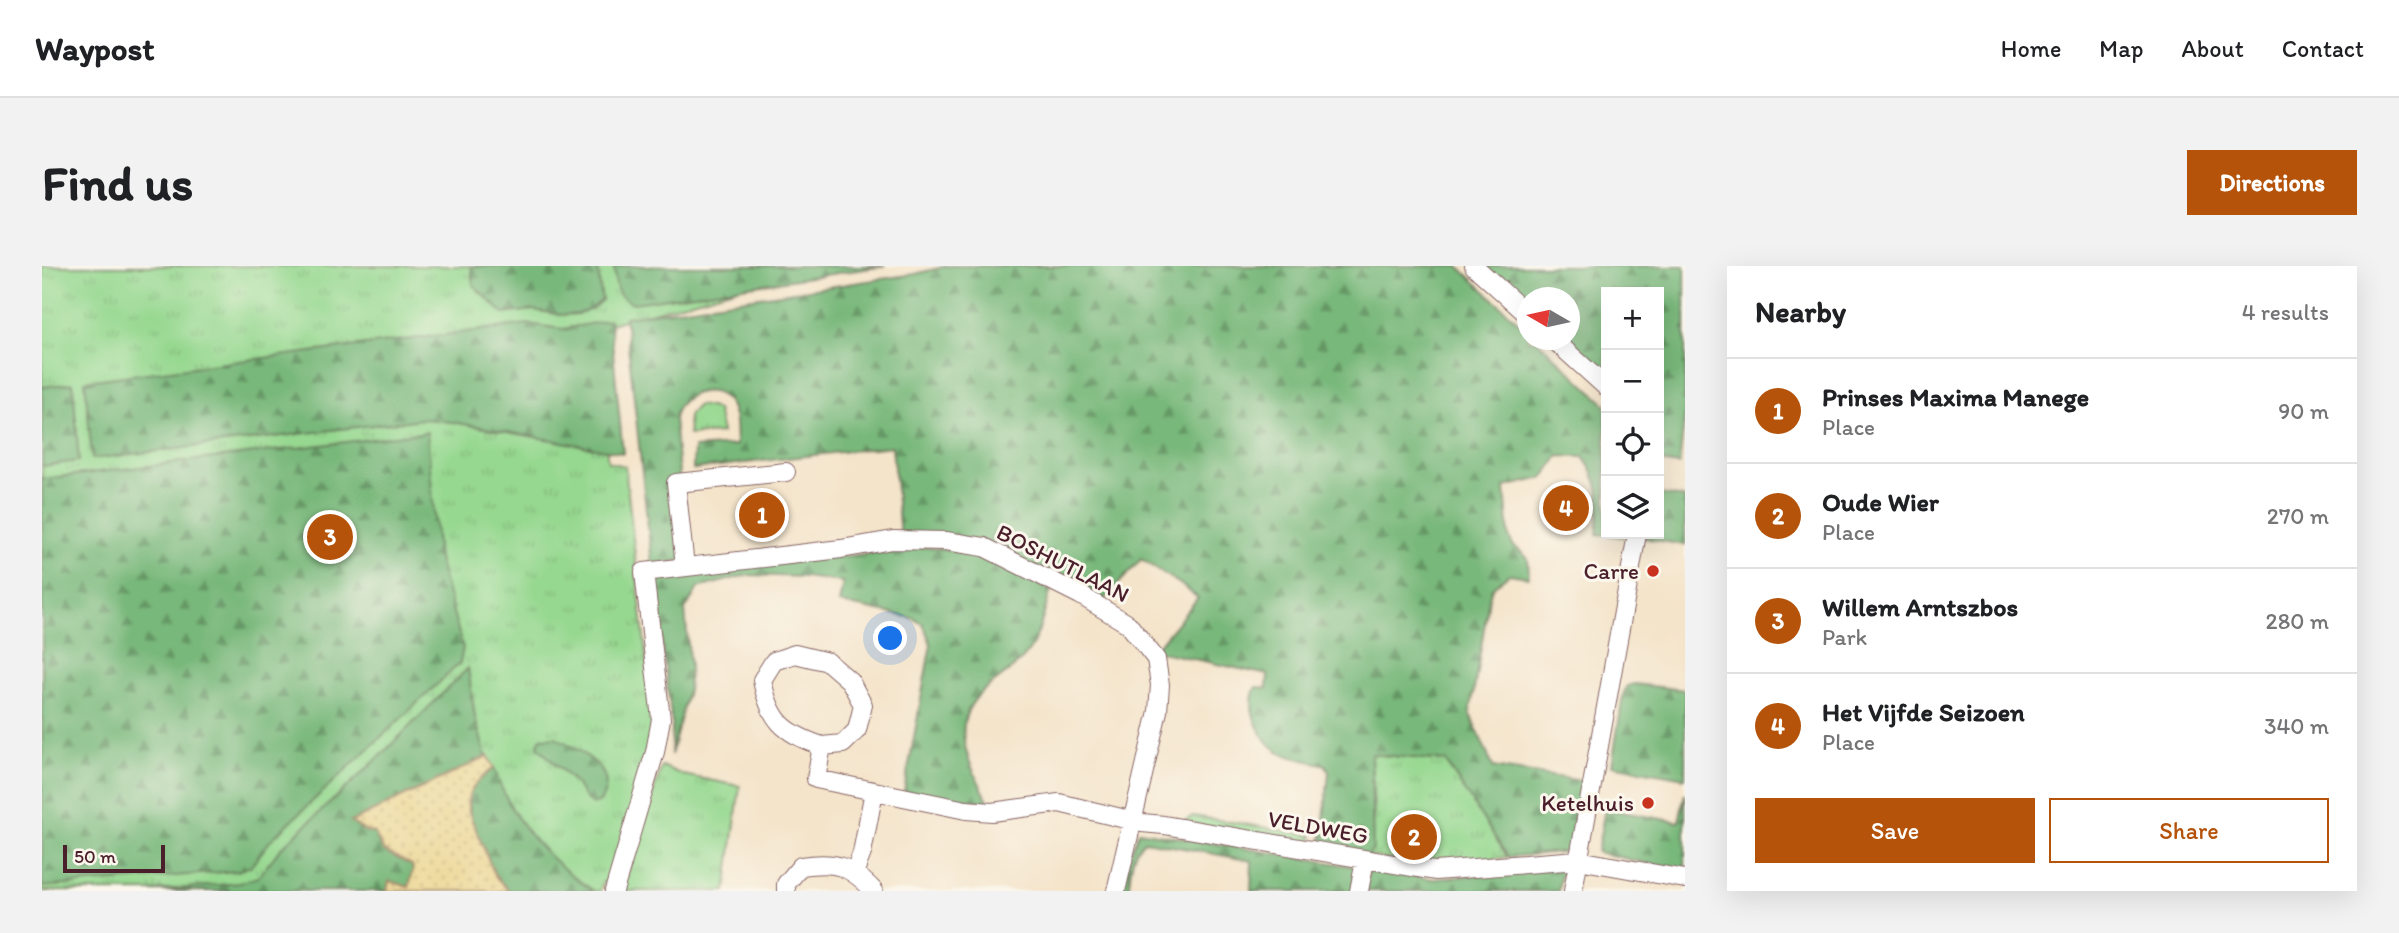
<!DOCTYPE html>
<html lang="en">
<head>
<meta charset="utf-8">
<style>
	:root { --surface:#fff; --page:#f2f2f2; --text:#202124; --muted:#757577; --line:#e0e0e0; --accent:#b45309 }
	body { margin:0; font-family:Itim,sans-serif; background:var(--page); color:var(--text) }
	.controls { position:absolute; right:21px; top:21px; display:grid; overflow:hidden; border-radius:0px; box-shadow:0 7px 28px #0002 }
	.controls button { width:63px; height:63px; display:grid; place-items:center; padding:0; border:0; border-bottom:2px solid var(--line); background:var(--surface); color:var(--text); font:35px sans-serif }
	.compass { position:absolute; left:1475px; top:21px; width:63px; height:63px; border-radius:50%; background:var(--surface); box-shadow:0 7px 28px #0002; rotate:279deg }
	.scale { position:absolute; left:21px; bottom:18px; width:102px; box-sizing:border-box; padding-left:7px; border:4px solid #4a1f2b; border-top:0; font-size:19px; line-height:24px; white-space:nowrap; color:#4a1f2b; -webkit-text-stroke:5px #fbf7ec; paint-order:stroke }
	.you { position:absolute; left:849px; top:373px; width:24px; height:24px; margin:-18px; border:5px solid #fff; border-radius:50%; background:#1a73e8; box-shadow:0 0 0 10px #1a73e833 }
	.badge { display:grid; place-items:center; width:46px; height:46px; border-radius:50%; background:var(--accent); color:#fff; font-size:23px; font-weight:700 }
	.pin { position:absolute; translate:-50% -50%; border:4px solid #fff; box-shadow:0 2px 7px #0006 }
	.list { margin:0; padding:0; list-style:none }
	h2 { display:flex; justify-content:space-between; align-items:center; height:91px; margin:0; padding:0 28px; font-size:30px }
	h2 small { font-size:23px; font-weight:400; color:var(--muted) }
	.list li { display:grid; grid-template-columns:46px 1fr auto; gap:21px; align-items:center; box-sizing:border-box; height:105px; padding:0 28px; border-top:2px solid var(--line) }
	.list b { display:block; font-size:26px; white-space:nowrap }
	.list p { margin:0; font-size:23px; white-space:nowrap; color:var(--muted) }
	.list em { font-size:23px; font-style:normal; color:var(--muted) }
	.actions { display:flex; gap:14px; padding:21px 28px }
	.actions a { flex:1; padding:16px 0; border:2px solid var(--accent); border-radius:0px; text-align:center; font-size:24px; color:var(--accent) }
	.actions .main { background:var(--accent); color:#fff }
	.icon { flex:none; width:38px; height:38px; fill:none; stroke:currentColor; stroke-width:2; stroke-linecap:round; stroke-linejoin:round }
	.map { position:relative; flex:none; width:1643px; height:625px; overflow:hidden; border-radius:0px }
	header { display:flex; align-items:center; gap:42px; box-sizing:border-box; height:98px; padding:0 35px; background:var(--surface); border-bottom:2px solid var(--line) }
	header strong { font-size:33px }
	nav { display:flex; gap:38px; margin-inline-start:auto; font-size:24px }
	.intro { display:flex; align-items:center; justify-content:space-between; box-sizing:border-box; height:168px; padding:0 42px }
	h1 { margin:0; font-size:49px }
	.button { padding:18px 32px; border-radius:0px; background:var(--accent); color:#fff; font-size:24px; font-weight:700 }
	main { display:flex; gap:42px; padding:0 42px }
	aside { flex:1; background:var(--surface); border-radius:0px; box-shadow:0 7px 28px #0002 }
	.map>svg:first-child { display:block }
	.grass { fill:url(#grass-tufts); stroke:#707c5e; stroke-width:2 }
	.forest { fill:url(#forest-firs); stroke:#616c52; stroke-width:2 }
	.sand { fill:url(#sand-dots); stroke:#9c7c64; stroke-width:2 }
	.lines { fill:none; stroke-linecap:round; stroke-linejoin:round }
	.minor-casing { stroke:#866463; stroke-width:20 }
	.minor { stroke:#fff; stroke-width:18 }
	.poi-dot { fill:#c8321e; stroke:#fbf7ec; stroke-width:2.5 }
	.labels { text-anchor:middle; stroke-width:6; stroke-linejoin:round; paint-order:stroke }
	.street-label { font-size:23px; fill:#4a1f2b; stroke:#fbf7ec }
	.poi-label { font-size:23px; fill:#4a1f2b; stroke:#fbf7ec; text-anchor:end }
</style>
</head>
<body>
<header>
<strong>Waypost</strong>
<nav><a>Home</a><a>Map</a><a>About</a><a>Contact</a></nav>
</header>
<div class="intro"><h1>Find us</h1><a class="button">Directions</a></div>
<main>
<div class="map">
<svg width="1643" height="625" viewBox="0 0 1643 625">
	<defs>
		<pattern id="grass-tufts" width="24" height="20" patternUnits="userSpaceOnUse" patternTransform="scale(1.75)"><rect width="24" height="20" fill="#96d890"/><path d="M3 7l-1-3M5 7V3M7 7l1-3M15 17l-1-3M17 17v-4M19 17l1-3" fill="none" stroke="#83b97c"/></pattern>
		<pattern id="forest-firs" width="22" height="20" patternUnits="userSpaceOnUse" patternTransform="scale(1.75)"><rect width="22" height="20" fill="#78b87a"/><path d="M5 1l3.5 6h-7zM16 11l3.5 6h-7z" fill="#649564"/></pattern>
		<pattern id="sand-dots" width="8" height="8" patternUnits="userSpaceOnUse" patternTransform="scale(1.75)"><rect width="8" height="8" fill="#eeda9e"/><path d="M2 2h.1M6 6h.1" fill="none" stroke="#cebb88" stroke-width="1.8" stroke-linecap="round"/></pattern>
	</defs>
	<rect width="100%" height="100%" fill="#fbf7ec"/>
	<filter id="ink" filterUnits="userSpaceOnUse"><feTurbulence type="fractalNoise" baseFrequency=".0143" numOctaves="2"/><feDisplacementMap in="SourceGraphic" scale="14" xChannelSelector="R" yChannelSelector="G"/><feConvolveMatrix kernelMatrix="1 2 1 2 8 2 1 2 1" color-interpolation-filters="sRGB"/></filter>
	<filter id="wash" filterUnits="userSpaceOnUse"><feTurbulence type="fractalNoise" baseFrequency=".00686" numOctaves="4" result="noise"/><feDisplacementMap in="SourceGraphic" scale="28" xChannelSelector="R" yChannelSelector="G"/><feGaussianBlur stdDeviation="1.57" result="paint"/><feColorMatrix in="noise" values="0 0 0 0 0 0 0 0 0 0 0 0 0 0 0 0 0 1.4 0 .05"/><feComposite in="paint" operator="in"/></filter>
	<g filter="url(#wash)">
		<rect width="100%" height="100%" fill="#f4e4ca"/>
		<path class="grass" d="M0,0H774L547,64L566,196L583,200L612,462L567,620L561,616L558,625H0Z
			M656,139L668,141L675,144L680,167L647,169L646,150Z
			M1329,488L1403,495L1466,591L1391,601L1326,590L1332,545Z
			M620,500L641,509L698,520L684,625H580Z
			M1151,550L1271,569L1270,581L1141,556Z"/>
		<path class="forest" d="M429,0H555L560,34L549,43L536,48L520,49L491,44L462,48L431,19Z
			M572,0H843L592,37C571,31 574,18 572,0Z
			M905,0H1416L1485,64L1486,74H1495L1564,139V268H1583L1582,271L1555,268C1558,235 1562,219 1541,191L1517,190L1501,212L1463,221L1467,271L1471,279L1486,292L1487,311L1467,308L1450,322L1447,332L1428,448L1451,501L1541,515L1529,585L1466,591L1403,495L1329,488L1331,582L1326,590L1279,582L1287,506L1284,499C1269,495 1249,493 1236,485C1217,472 1203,442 1214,421L1225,422L1226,409L1110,384L1121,374L1156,332L1138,318L1099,293L1062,334L988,299L858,270L850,180L651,203L652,182L694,179C693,166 695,147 686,136C670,115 635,128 632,153L645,294L610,298L583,51L873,8Z
			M1441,0H1643V146L1637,199L1617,196V26H1564V115L1520,74H1528V32H1486L1485,41Z
			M568,54L581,187L410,156L381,153L50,193L43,115L486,58L521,63Z
			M31,117L37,195L0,200V121Z
			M385,166L396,293L421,382L418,397L229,574L209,600L195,605L0,621V213Z
			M1617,228L1643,232V279L1594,271V268H1617Z
			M883,281L914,285L944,293L1009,324C1003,342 999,364 990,380C978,400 959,410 942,424C903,458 928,499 947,536L888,531L862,526L889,378L881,358L870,352L797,337L801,316L762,311L705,309L656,322L643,344L648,399L646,424L629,489L630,458L612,312Z
			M426,402L433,451L443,488L446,490L309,556L323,565L332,567L342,585L370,599L371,604L367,621L348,616L345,625H111L197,617L216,611L239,582L332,496Z
			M1592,418L1643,424V512L1570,499L1581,429L1585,420Z
			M514,471C537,485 581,504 557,537L550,539L543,532L535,519L497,482L496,477L499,472Z
			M452,502C469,555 506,595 552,625H467L453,610L430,557L425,533L433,517Z
			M1643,527V606L1555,586L1563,543L1637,556Z
			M1097,565L1315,601L1311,625H1209L1210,595L1103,575C1088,583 1089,609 1086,625H1073Z
			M1520,601L1516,625H1322L1327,604L1392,613Z"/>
		<path class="sand" d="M446,490L452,502C437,513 423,524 426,544L453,610L467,625H345L347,615L367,621L371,604L370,599L342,585L332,567L323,565L309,556Z"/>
	</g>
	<g filter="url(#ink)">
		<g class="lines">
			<defs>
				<path id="minor" d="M1432,0L1486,49
					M1512,74L1564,121
					M643,301L634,217L744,206
					M780,480C741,467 728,454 720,414L732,395L753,388L786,396L808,415L821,439L815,464L801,478L780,480L774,513L924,544L950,546L1017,537L1100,557L1122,559L1393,605L1536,594L1643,613
					M813,605L820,587L832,525
					M572,625L613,486L619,453L602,306L799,283L851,274L904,275L942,281L1038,329L1086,358L1114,393L1118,419L1116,445L1074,625
					M744,625V618L759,600C794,595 807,599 832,625
					M1317,625L1323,594
					M1531,625L1595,268"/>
			</defs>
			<use href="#minor" class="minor-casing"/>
			<use href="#minor" class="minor"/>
		</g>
	</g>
	<g class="poi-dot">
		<circle cx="1611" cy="305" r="7"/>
		<circle cx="1606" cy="537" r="7"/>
	</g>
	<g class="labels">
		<g class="street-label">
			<text transform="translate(1021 297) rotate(27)" y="8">BOSHUTLAAN</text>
			<text transform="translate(1276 561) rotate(10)" y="8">VELDWEG</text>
		</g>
		<g class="poi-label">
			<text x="1597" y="313">Carre</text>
			<text x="1592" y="545">Ketelhuis</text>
		</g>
	</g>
</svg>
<div class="controls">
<button>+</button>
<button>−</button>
<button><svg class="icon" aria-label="locate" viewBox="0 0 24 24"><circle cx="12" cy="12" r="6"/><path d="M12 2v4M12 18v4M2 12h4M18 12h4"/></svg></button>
<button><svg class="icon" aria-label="layers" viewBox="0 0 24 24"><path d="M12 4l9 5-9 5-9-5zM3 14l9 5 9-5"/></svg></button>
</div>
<svg class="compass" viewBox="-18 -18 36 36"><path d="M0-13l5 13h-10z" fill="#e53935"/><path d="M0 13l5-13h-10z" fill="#757577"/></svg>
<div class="scale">50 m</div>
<div class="you"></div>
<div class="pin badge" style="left:720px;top:249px">1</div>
<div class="pin badge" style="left:1372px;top:571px">2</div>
<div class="pin badge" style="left:288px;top:271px">3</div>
<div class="pin badge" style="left:1524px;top:242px">4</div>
</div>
<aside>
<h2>Nearby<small>4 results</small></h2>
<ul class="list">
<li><span class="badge">1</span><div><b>Prinses Maxima Manege</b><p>Place</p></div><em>90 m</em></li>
<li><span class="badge">2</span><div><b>Oude Wier</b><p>Place</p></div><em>270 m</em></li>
<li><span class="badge">3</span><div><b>Willem Arntszbos</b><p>Park</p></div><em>280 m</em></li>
<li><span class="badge">4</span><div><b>Het Vijfde Seizoen</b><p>Place</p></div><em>340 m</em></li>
</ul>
<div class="actions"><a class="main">Save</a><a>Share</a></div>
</aside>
</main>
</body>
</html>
